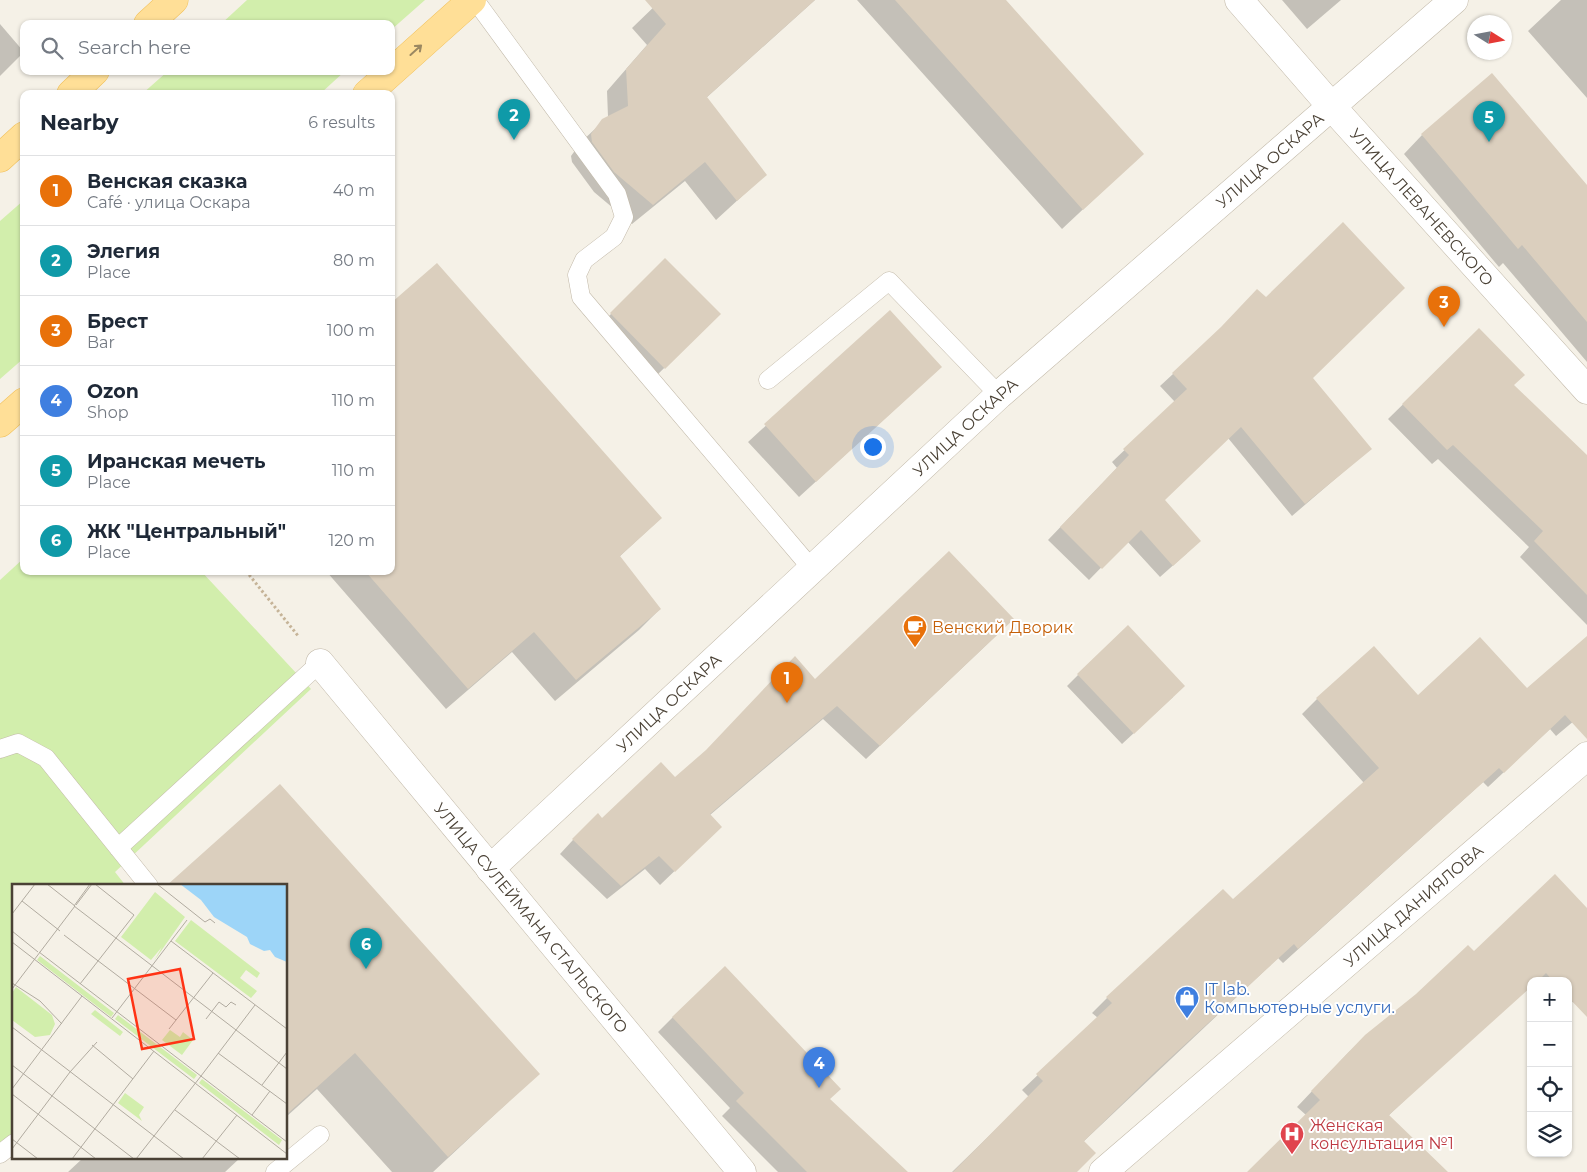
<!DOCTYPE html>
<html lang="en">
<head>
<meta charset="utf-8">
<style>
	:root { --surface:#fff; --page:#f2f2f3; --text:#1f2937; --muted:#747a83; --line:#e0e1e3; --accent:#ff3315 }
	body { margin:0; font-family:Montserrat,sans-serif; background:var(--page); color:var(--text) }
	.controls { position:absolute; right:15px; bottom:15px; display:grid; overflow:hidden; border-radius:10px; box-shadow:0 1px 4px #0004 }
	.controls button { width:45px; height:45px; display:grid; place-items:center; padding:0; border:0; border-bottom:1px solid var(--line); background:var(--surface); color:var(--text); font:25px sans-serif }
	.compass { position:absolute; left:1467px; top:15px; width:45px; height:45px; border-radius:50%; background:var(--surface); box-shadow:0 1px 4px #0004; rotate:101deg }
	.you { position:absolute; left:872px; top:446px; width:18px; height:18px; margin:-12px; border:4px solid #fff; border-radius:50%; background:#1a73e8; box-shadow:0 0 0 8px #1a73e833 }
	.badge { display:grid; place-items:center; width:32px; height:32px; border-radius:50%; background:var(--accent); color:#fff; font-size:16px; font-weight:700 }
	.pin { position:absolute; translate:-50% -41px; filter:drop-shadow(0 1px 2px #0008) }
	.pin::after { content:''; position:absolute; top:26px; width:18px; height:15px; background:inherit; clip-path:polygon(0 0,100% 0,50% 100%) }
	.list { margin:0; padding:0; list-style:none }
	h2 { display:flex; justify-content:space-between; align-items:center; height:65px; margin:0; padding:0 20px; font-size:21px }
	h2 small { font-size:16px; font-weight:400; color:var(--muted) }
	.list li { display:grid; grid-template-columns:32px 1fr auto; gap:15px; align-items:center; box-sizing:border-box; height:70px; padding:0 20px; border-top:1px solid var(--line) }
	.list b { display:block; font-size:19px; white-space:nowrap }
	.list p { margin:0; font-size:16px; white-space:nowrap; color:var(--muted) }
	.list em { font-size:16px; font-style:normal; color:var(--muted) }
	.icon { flex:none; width:28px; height:28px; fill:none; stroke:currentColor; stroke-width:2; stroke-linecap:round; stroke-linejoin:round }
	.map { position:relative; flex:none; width:1587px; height:1172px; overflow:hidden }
	.search { position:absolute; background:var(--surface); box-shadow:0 1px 4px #0004; left:20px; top:20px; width:375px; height:55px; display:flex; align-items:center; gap:12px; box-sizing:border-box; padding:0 18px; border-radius:10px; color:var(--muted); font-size:19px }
	.panel { position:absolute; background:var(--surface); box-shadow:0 1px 4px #0004; left:20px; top:90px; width:375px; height:485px; border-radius:10px }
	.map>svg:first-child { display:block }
	.green { fill:#d2eeac }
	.shadow { fill:#0003 }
	.building { fill:#dbcfbe }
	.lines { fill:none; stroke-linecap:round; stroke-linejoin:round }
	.lane-casing { stroke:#c2b9a9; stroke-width:19 }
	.street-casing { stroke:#c2b9a9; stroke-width:29 }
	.primary-casing { stroke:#f1c05a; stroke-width:29 }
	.path { stroke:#c6b498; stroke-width:3; stroke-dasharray:2.5 2.5; stroke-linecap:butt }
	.lane { stroke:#fff; stroke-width:18 }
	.street { stroke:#fff; stroke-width:28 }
	.primary { stroke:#ffdf97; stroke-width:28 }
	.oneway { stroke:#9b8861 }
	.labels { text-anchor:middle; stroke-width:4; stroke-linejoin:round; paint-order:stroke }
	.street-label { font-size:16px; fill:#4a4135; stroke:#fff }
	.food-label { font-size:16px; fill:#c56008; stroke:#fff; text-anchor:start }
	.shop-label { font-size:16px; fill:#366cbe; stroke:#fff; text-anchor:start }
	.health-label { font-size:16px; fill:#be3a42; stroke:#fff; text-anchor:start }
	.inset-road { fill:none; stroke:#b1aba0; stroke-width:1 }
	.view { fill:#ff3315; fill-opacity:0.15; stroke:#ff3315; stroke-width:2.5 }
	.inset-edge { fill:none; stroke:#4a4135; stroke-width:2.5 }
</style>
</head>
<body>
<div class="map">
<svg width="1587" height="1172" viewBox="0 0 1587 1172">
	<rect width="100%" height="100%" fill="#f5f1e7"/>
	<path class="green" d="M247,0H425L391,30V24H221Z
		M168,71H345L320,94H142Z
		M24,200V358L0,379V221Z
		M24,558V571H201L311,689L115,872L126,886H14V1134L0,1147V580Z"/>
	<path class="shadow" d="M661,0H815L706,98L765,175L716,220L685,181L632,224L594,192L572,162L571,156L582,141L608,117L607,91L647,45L632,28Z
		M857,0H1005L1142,154L1062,229Z
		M1282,0H1341L1307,29Z
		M1561,0H1587V98L1528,31Z
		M0,24L24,52L0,76Z
		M1422,135L1587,187V362L1503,263L1499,267L1404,154Z
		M665,260L719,314L653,379L600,325Z
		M890,312L941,367L799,497L748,442Z
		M1479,330L1513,386L1587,481V625L1520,557L1529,547L1438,459L1432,464L1388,419Z
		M1173,374L1311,378L1370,449L1292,516L1228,438L1163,500L1187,553L1160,577L1127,541L1089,580L1048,540L1117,468L1112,462L1175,402L1160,386Z
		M661,518L619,557L660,609L639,630L555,701L512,652L446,709L326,571H391Z
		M999,633L866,759L823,719L710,815L707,840L660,885L645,869L607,899L560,854L584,828L675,779L814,681Z
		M1587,637V710L1556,736L1550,729L1488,787L1483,782L1283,963L1278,958L1083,1142L1075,1172H952L1029,1097L1022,1090L1098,1018L1092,1013L1107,998L1233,901L1364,783L1302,714L1317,699L1418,697L1527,689Z
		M1078,675L1173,697L1122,744L1067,686Z
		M280,785L538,1074L433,1172H392L317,1089L286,1117V886Z
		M1587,910V989L1568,1006V981H1531L1388,1116L1447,1172H1248L1306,1115L1297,1107L1349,1052L1474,952Z
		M673,1017L828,1099L906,1172H778L722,1116L730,1108L658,1032Z
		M83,1158H240L225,1172H68Z"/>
	<path class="building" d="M645,0H815L707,97L767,175L737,201L705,162L653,205L614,172L592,142L591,134L602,119L628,106L626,69L666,24Z
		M895,0H1006L1144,154L1083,210Z
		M1492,73L1587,185V322L1522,245L1518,249L1421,134Z
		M1343,222L1405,288L1313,378L1372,449L1305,504L1241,427L1165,500L1201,541L1173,566L1141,530L1102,569L1060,527L1129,455L1123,449L1187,389L1172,373L1221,327L1257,289L1266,297Z
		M665,258L721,314L665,369L610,313Z
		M437,263L662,518L620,556L661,609L576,680L534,632L468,689L365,571H391V303Z
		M890,310L942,367L816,482L764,424Z
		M1479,328L1525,375L1514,385L1587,455V595L1534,541L1543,531L1453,445L1447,450L1402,404Z
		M949,551L1014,619L880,746L837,706L710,814L722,827L675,872L659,856L621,886L572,839L598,813L602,818L661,762L675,777L706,750L795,656L815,679Z
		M1128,625L1185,686L1134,734L1077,674Z
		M1587,636V739L1565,715L1504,773L1499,768L1298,949L1294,944L1155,1072L1084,1141L1096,1153L1077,1172H953L1043,1081L1036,1074L1112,1003L1106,997L1223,889L1233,899L1379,768L1316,698L1374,646L1418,695L1480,637L1527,688Z
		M280,784L540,1074L448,1157L355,1053L286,1115V886H166Z
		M1555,874L1587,908V1017L1568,997V981H1553L1546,973L1538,981H1531V987L1389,1115L1448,1172H1247L1320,1100L1311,1091L1365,1035L1416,994L1468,945L1474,951Z
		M725,966L841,1089L830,1099L908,1172H807L736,1101L744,1093L672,1017Z"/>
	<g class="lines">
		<defs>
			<path id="lane" d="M475,0L617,194L624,217L614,237L584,260L577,275L581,297L812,569
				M768,380L889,281L999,395
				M0,749L18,743L46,758L149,886
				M118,848L320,663
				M0,1154L14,1143
				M275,1172L320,1135"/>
			<g id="street">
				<path id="s1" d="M1239,0L1332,107L1587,390"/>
				<path id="s2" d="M320,663L742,1172"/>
				<path id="s3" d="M490,869L999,395L1454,0"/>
				<path id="s4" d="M1103,1172L1587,756"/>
			</g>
			<path id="primary" d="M148,24L174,0
				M71,94L95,71
				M367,94L472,0
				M0,158L24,136
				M0,423L24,402"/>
		</defs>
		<use href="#lane" class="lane-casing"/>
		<use href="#street" class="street-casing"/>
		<use href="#primary" class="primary-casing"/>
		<path class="path" d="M246,571L299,637"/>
		<use href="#lane" class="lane"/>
		<use href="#street" class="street"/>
		<use href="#primary" class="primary"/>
	</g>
	<defs><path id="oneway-shaft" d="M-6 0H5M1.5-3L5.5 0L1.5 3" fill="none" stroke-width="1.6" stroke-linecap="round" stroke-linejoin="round" transform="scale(1.25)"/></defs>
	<use class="oneway" href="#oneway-shaft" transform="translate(416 50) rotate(-42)"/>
	<defs>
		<symbol id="cafe-pin" viewBox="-11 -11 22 30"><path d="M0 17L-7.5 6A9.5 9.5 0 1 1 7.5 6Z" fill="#e8710a" stroke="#fff"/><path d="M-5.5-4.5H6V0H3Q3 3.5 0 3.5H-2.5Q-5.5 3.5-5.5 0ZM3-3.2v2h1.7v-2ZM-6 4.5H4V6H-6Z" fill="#fff"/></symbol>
		<symbol id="shop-pin" viewBox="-11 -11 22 30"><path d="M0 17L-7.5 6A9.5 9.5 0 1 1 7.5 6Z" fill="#3f7fe0" stroke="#fff"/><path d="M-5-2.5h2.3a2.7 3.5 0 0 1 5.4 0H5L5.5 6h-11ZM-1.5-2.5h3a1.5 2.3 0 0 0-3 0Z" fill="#fff"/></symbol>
		<symbol id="hospital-pin" viewBox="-11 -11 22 30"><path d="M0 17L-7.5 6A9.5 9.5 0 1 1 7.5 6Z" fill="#e0444e" stroke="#fff"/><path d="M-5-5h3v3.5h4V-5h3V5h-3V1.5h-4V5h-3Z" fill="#fff"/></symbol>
	</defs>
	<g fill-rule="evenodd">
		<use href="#cafe-pin" x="901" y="613" width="28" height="38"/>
		<use href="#shop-pin" x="1173" y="984" width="28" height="38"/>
		<use href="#hospital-pin" x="1278" y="1120" width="28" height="38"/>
	</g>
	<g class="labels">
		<g class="street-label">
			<text dy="6" stroke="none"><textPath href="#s3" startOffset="1054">УЛИЦА ОСКАРА</textPath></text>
			<text dy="6" stroke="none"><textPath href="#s1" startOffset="276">УЛИЦА ЛЕВАНЕВСКОГО</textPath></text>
			<text dy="6" stroke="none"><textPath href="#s3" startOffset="649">УЛИЦА ОСКАРА</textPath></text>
			<text dy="6" stroke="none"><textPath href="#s3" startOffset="244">УЛИЦА ОСКАРА</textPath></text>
			<text dy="6" stroke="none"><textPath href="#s4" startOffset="409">УЛИЦА ДАНИЯЛОВА</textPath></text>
			<text dy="6" stroke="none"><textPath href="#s2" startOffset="331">УЛИЦА СУЛЕЙМАНА СТАЛЬСКОГО</textPath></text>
		</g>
		<g class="food-label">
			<text x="932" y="633">Венский Дворик</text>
		</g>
		<g class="shop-label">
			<text x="1204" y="995">IT lab.<tspan x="1204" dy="18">Компьютерные услуги.</tspan></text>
		</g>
		<g class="health-label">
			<text x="1310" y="1131">Женская<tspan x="1310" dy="18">консультация №1</tspan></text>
		</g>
	</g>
	<g transform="translate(12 884)">
		<rect width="275" height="275" fill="#f5f1e7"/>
		<path d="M143,8L173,33L142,77L150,63L139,76L109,53ZM179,36L248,89L245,94L234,86L228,94L245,107L239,114L163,57ZM28,72L102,129L99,133L25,76ZM4,103L40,131L43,140L38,151L23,153L0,136V109ZM83,126L111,148L108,152L79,130ZM106,131L185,191L182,195L103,135ZM158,146L168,153L171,148L181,156L170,171L150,156ZM190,195L270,256L267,261L187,199ZM113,209L132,223L127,231L130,237L106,219Z" fill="#d2eeac"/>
		<path d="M168,0H275V78L263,73L258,66L252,67L238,60L235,53L202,33L189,16Z" fill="#9dd5f8"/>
		<path class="inset-road" d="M78,0L62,22L275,185M145,0L193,38L198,35L203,39M10,17L48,47M64,21L80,0M0,30L23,0M0,47L26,68M52,51L164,136M159,57L275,145M0,58L22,75M27,68L275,258M22,75L275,270M0,99L28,117L50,140M68,100L122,31L83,0M0,105L63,22L35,0M100,134L175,36M194,135L207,118L214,123L219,118L224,121M0,143L172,275M157,145L201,89M80,161L121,195M206,169L275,220M0,181L122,275M189,192L243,121M250,201L275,168M0,205L70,112M0,210L84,275M163,226L228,275M240,231L258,207M0,255L26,275M0,265L58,188L85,158M60,275L142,167M124,275L189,192M190,275L225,231"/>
		<path class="view" d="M168,85L182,155L130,165L116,95Z"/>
		<rect width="275" height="275" class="inset-edge"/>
	</g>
</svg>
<div class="controls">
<button>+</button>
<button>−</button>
<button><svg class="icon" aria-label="locate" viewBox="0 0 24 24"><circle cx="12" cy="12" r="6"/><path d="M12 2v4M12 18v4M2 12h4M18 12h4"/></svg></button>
<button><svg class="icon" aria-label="layers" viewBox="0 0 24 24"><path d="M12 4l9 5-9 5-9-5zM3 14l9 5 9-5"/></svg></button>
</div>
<svg class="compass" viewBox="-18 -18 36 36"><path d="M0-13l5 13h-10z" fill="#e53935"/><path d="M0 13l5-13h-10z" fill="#747a83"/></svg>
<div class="you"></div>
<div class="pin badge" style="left:787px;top:703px;background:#e8710a">1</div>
<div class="pin badge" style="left:514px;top:140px;background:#0f9aa8">2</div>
<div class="pin badge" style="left:1444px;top:327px;background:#e8710a">3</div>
<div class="pin badge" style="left:819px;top:1088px;background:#3f7fe0">4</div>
<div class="pin badge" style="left:1489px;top:142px;background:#0f9aa8">5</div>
<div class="pin badge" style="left:366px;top:969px;background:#0f9aa8">6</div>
<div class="search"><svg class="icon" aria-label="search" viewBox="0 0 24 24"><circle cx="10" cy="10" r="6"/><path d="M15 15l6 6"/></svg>Search here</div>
<section class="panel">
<h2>Nearby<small>6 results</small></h2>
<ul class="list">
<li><span class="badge" style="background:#e8710a">1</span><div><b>Венская сказка</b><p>Café · улица Оскара</p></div><em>40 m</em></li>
<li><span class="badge" style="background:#0f9aa8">2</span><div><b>Элегия</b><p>Place</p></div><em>80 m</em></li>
<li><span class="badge" style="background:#e8710a">3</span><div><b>Брест</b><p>Bar</p></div><em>100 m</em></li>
<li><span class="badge" style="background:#3f7fe0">4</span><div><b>Ozon</b><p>Shop</p></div><em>110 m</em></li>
<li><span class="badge" style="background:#0f9aa8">5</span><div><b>Иранская мечеть</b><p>Place</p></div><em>110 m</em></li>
<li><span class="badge" style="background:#0f9aa8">6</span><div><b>ЖК &quot;Центральный&quot;</b><p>Place</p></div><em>120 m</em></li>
</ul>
</section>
</div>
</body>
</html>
